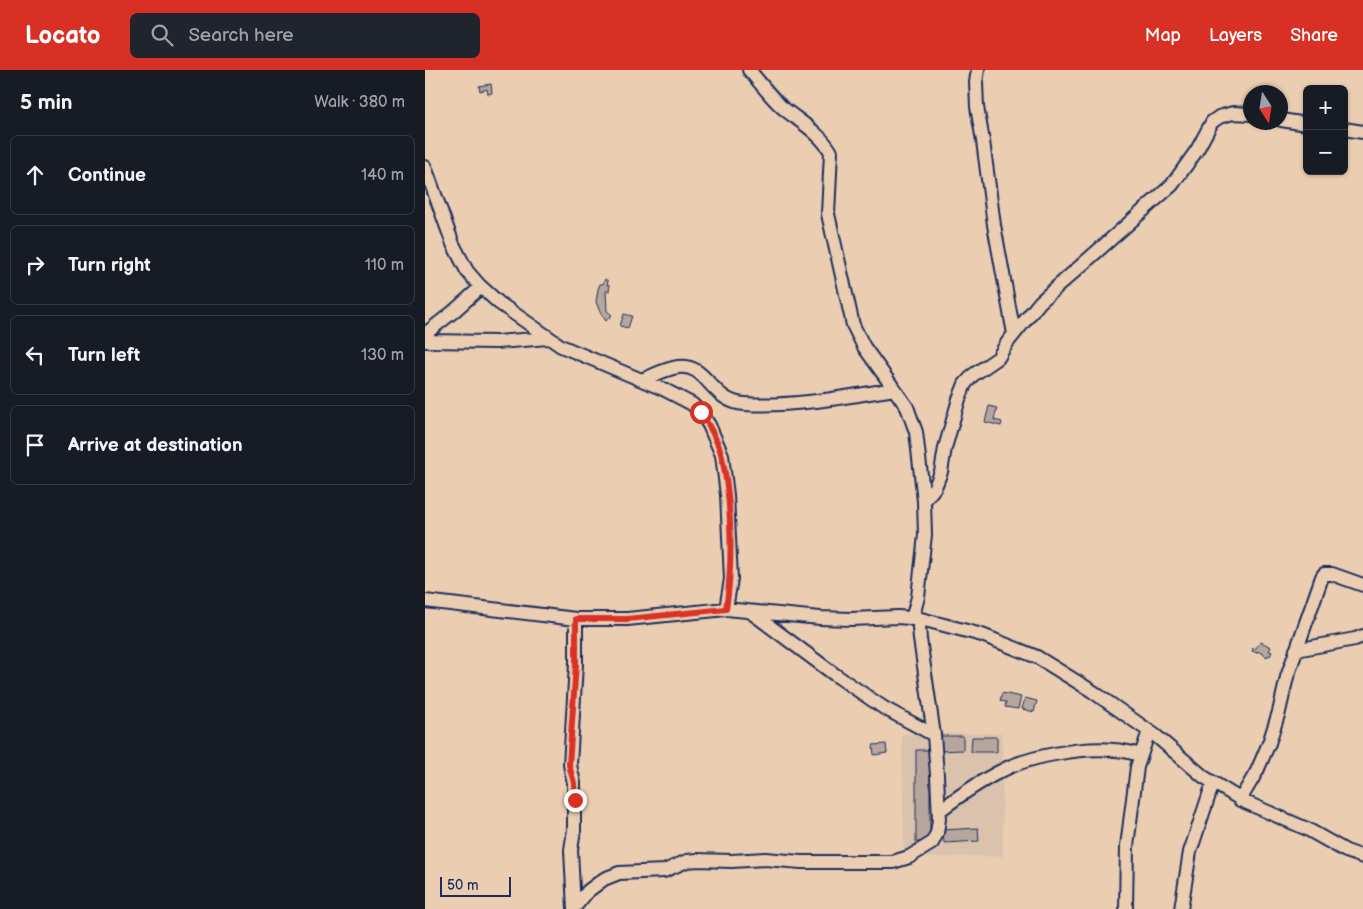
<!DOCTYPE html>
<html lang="en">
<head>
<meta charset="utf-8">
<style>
	:root { --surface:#171b24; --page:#20242c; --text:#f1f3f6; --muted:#9ea1a6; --line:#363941; --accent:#d93025 }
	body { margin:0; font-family:"Balsamiq Sans",sans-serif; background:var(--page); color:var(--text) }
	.controls { position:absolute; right:15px; top:15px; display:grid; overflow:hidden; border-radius:8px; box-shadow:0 1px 4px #0004 }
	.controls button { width:45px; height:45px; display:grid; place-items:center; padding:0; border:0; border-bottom:1px solid var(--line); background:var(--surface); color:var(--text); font:25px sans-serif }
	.compass { position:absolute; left:818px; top:15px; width:45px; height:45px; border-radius:50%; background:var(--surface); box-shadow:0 1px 4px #0004; rotate:168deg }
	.scale { position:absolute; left:15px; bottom:12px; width:71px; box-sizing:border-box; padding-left:5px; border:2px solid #1b2f5e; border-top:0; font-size:14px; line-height:18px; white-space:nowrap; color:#1b2f5e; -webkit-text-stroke:4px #ebceb2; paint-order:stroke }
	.stop { position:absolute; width:15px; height:15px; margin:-11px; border:4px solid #d93025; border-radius:50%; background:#fff }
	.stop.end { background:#d93025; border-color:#fff; box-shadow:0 1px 5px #0008 }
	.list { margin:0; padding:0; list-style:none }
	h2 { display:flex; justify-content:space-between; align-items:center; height:65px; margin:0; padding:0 20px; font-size:21px }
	h2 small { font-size:16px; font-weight:400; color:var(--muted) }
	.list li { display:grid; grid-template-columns:32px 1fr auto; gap:15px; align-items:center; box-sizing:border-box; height:80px; margin:0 10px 10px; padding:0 10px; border:1px solid var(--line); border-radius:8px }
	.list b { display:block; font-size:19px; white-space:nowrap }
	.list em { font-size:16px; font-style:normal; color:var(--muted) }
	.icon { flex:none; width:28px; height:28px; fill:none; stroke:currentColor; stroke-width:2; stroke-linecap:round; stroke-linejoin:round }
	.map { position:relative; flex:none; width:938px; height:839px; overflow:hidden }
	header { display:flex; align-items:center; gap:30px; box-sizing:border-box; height:70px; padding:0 25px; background:var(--accent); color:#fff }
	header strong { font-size:24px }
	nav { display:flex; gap:28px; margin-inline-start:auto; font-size:18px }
	.search { width:350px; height:45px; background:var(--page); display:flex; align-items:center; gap:12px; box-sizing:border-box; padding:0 18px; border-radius:8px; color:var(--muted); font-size:19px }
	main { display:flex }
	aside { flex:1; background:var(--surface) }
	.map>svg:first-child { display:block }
	.built { fill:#dbc2ac }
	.building { fill:#b7a69d; stroke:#1b2f5e }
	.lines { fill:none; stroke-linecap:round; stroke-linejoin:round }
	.minor-casing { stroke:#1b2f5e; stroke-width:16 }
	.minor { stroke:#ebceb2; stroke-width:12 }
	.route { stroke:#d93025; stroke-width:6 }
</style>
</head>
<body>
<header>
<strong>Locato</strong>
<div class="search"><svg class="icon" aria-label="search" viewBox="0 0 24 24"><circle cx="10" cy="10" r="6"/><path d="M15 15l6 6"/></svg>Search here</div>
<nav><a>Map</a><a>Layers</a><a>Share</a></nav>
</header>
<main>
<aside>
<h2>5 min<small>Walk · 380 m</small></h2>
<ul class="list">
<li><svg class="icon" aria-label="ahead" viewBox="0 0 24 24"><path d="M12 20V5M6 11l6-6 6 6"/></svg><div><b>Continue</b></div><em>140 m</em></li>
<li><svg class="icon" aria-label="right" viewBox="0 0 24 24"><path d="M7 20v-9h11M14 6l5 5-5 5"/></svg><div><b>Turn right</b></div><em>110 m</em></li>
<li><svg class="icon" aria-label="left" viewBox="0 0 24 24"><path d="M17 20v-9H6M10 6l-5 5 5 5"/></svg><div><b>Turn left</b></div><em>130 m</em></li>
<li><svg class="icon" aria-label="arrive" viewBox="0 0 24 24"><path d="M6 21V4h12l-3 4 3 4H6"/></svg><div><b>Arrive at destination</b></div></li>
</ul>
</aside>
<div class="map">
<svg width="938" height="839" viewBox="0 0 938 839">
	<rect width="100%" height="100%" fill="#ebceb2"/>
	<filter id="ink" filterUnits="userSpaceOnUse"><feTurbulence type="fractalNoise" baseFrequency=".02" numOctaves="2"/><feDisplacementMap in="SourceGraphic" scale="10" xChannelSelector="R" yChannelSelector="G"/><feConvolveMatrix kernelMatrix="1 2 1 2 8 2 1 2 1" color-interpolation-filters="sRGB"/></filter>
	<g filter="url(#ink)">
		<path class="built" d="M577,663L578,786L479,788L477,664Z"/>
		<path class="building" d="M66,14L67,23L63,24L62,19L55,21L54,16Z
			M180,209L183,211L182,215H185L184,221H181L182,241L187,245L181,251L175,242L171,232L173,219L175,214H178Z
			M199,244L207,246L203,258L195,256Z
			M564,336L572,338L569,350L577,352L576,356L560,352Z
			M836,572L846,577L844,581L847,582L845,586L843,585L842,587L833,581L832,583L827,581L828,578L830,579Z
			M577,623L596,627L593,639L580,637L581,632L575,631Z
			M600,628L612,631L609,642L597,639Z
			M512,666H538V680L512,681Z
			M547,667H572V682H546Z
			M461,674L462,683L449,685L448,675Z
			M491,680H505V772H491Z
			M553,758L554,771L519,773L518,760Z"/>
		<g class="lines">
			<defs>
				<path id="minor" d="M324,0C334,11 347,29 358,38C374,51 395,63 406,82L403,144L428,255L439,277L482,337L491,362L499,431L500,465L493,527L487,549
					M553,0L551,12L552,37L558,71L569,155L589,264
					M856,50L882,54
					M919,59L938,62
					M0,97L28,174L42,201L54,215L74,233L136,276L238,319L267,334L276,343L284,355L297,385L302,425L306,509L301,539
					M0,264L28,242L56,217
					M0,271L72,272L123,268
					M217,310C229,305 240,299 253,297C283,293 285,332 320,334C369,337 420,327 469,319
					M499,431L510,417L516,402L520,378L534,329L540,314L548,305L573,288L582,273L615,232L747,115L772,80L787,52L794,47L808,43L826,44
					M0,531L151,549H202L301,539L395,548L426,549L473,547L496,549L557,565L612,587L667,621L731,666L779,707L820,732L882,759L921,781L938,787
					M327,543L409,604L459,638L509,665
					M871,580L930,569L938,566
					M815,730L832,701L844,673L854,642L862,607L897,507L899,504H907L938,515
					M514,741C534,726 554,712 576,701C604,686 657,677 689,680C698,680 707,683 716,685
					M149,838L163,821L179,809L194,803L239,801L262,791L272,790L307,791L340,789L376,792H468L484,787L507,773L512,763L514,749L512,705L509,665L495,569L494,557L496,549
					M149,839L146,780L149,760V713L145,695L151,594V549
					M701,839L702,776L712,697L724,661
					M756,839L765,782L788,713"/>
			</defs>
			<use href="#minor" class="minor-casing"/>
			<use href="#minor" class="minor"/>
		</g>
	</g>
	<g class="lines" filter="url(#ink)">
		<path class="route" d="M150,730L149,713L144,695L151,594V549H202L301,539C308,493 307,433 297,387C294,372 284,356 276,342"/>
	</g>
</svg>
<div class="controls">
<button>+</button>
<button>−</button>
</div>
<svg class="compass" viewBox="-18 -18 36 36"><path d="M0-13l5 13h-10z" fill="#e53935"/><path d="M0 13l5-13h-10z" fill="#9ea1a6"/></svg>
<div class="scale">50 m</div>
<div class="stop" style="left:276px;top:342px"></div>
<div class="stop end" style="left:150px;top:730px"></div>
</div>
</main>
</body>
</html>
